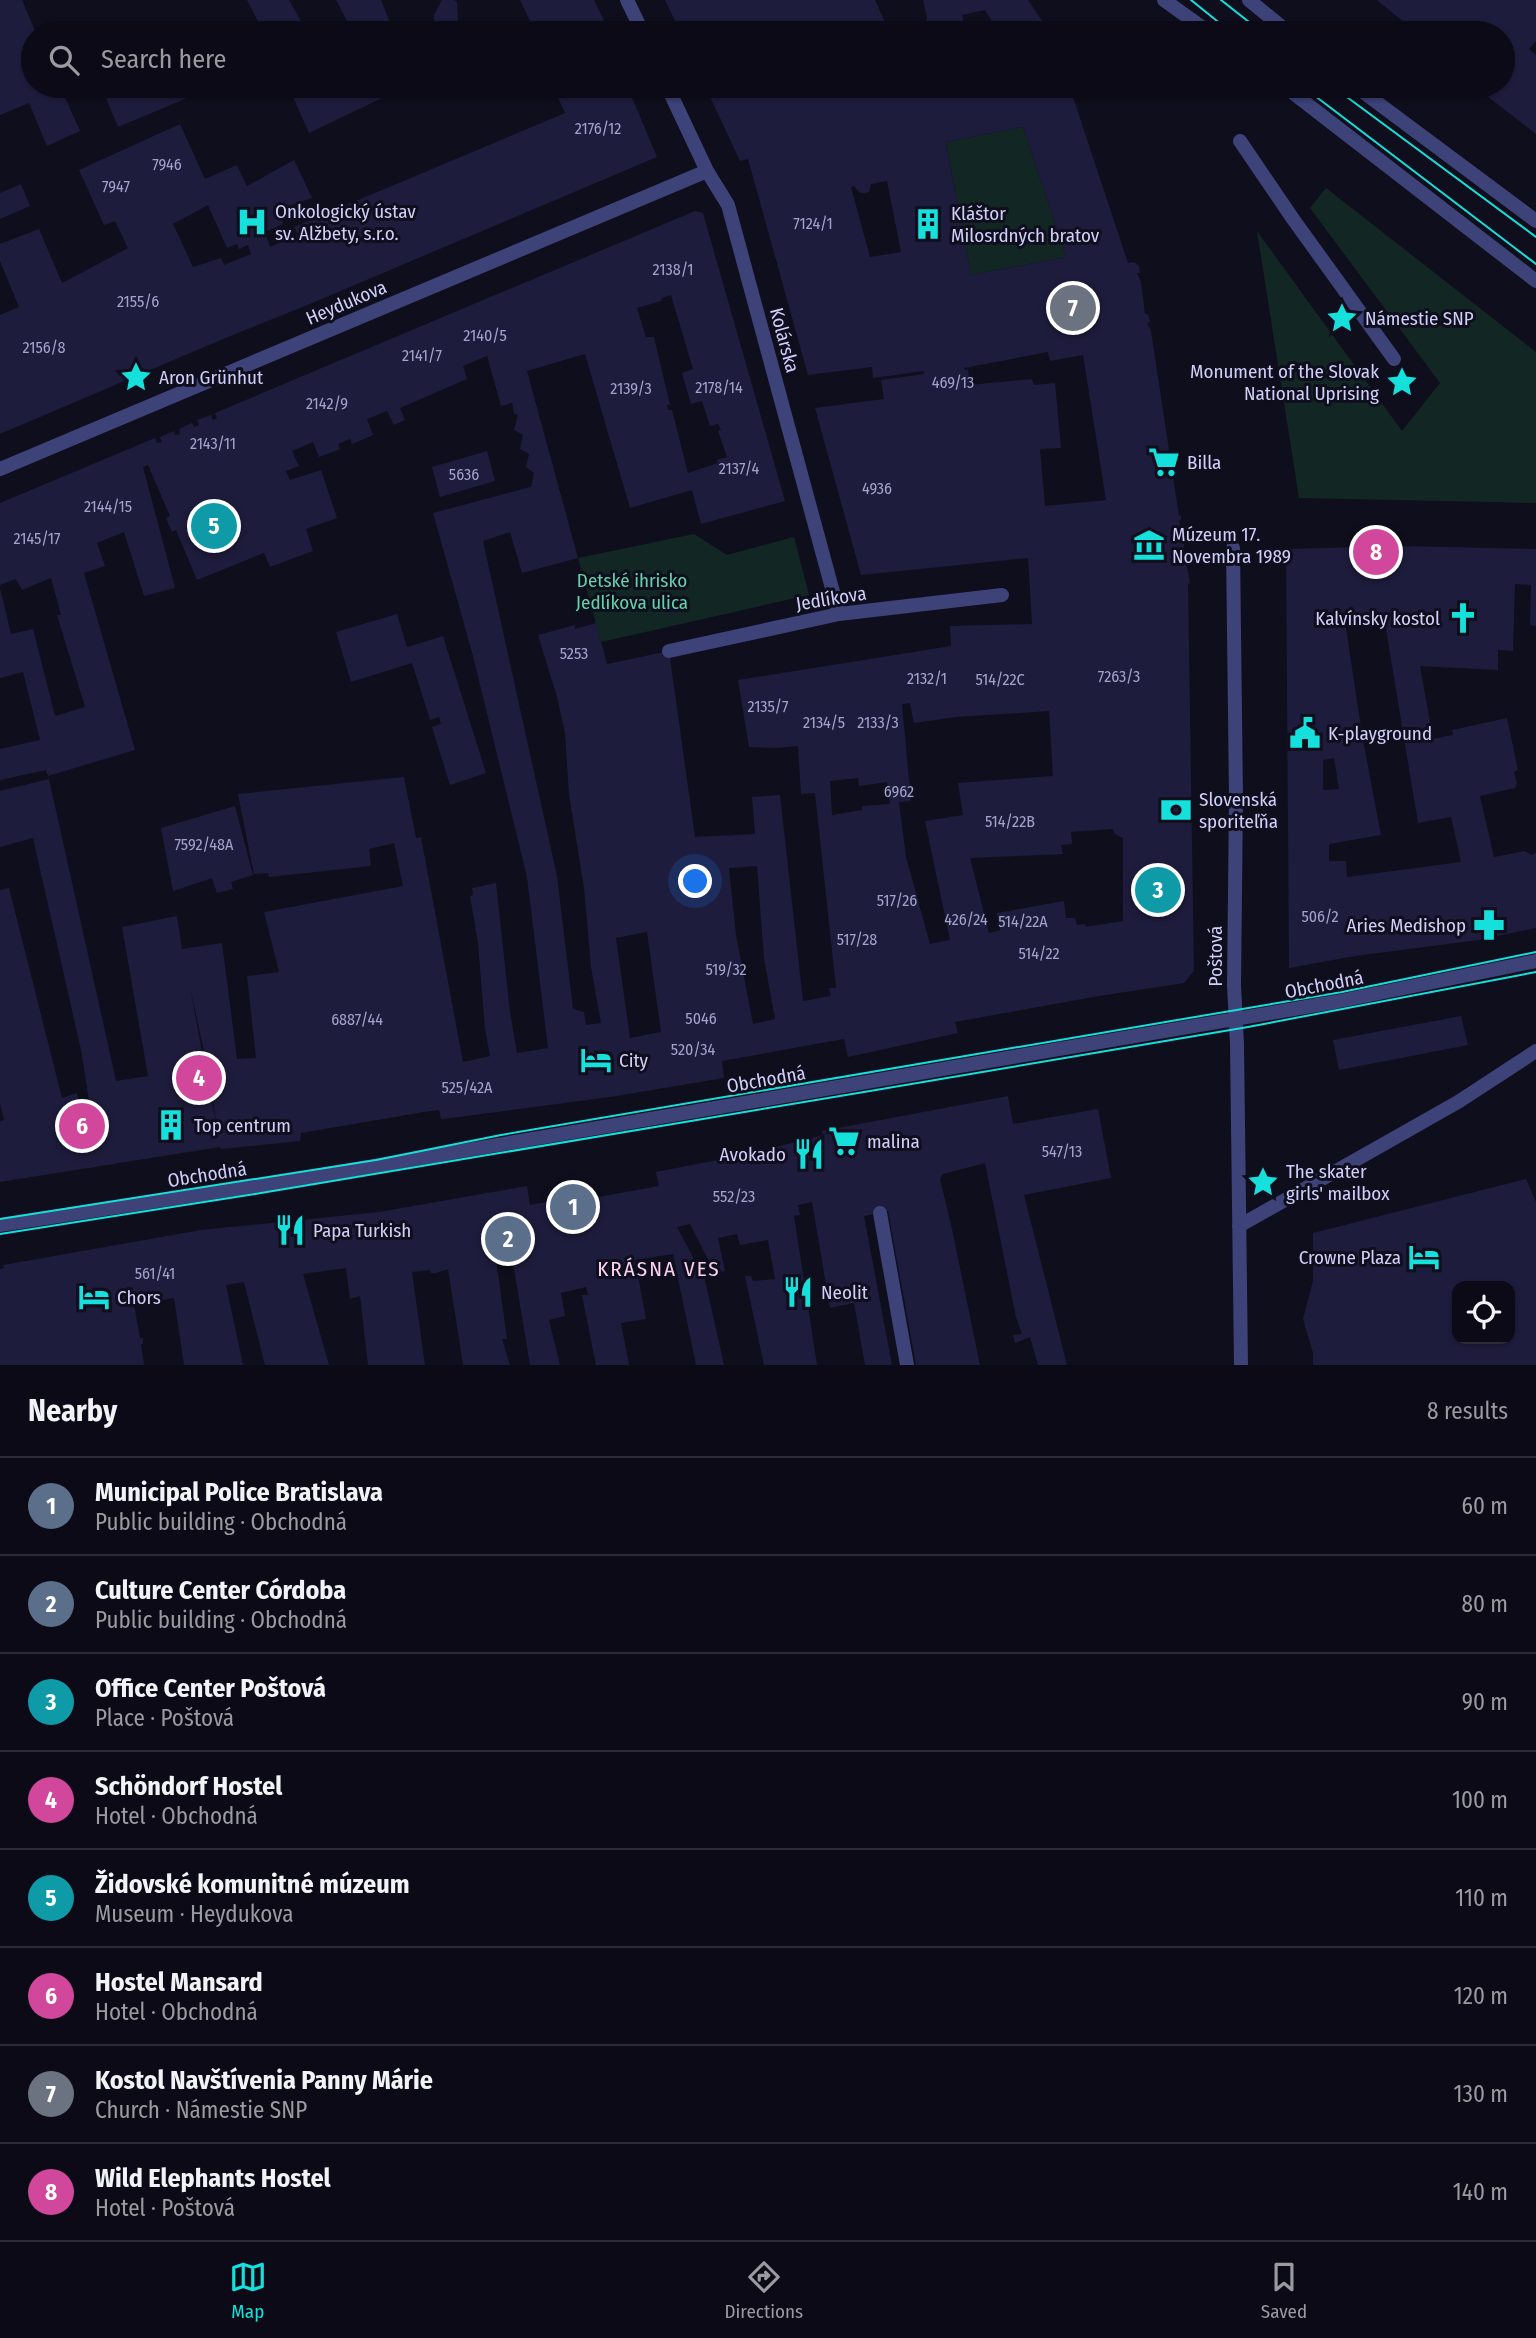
<!DOCTYPE html>
<html lang="en">
<head>
<meta charset="utf-8">
<style>
	:root { --surface:#0b0a16; --page:#191823; --text:#f1f3f6; --muted:#9a9aa1; --line:#2b2b35; --accent:#16e0dc }
	body { margin:0; font-family:"Fira Sans Condensed",sans-serif; background:var(--page); color:var(--text) }
	.controls { position:absolute; right:21px; bottom:21px; display:grid; overflow:hidden; border-radius:14px; box-shadow:0 2px 5px #0004 }
	.controls button { width:63px; height:63px; display:grid; place-items:center; padding:0; border:0; border-bottom:2px solid var(--line); background:var(--surface); color:var(--text); font:35px sans-serif }
	.you { position:absolute; left:696px; top:882px; width:24px; height:24px; margin:-18px; border:5px solid #fff; border-radius:50%; background:#1a73e8; box-shadow:0 0 0 10px #1a73e833 }
	.badge { display:grid; place-items:center; width:46px; height:46px; border-radius:50%; background:var(--accent); color:#fff; font-size:23px; font-weight:700 }
	.pin { position:absolute; translate:-50% -50%; border:4px solid #fff; box-shadow:0 2px 7px #0006 }
	.list { margin:0; padding:0; list-style:none }
	h2 { display:flex; justify-content:space-between; align-items:center; height:91px; margin:0; padding:0 28px; font-size:30px }
	h2 small { font-size:23px; font-weight:400; color:var(--muted) }
	.list li { display:grid; grid-template-columns:46px 1fr auto; gap:21px; align-items:center; box-sizing:border-box; height:98px; padding:0 28px; border-top:2px solid var(--line) }
	.list b { display:block; font-size:26px; white-space:nowrap }
	.list p { margin:0; font-size:23px; white-space:nowrap; color:var(--muted) }
	.list em { font-size:23px; font-style:normal; color:var(--muted) }
	.icon { flex:none; width:38px; height:38px; fill:none; stroke:currentColor; stroke-width:2; stroke-linecap:round; stroke-linejoin:round }
	.map { position:relative; flex:none; width:1536px; height:1365px; overflow:hidden }
	.search { position:absolute; background:var(--surface); box-shadow:0 2px 5px #0004; left:21px; right:21px; top:21px; height:77px; display:flex; align-items:center; gap:18px; box-sizing:border-box; padding:0 24px; border-radius:38px; color:var(--muted); font-size:26px }
	.sheet { height:875px; background:var(--surface) }
	nav { display:flex; justify-content:space-around; align-items:center; box-sizing:border-box; height:98px; border-top:2px solid var(--line); background:var(--surface); font-size:19px; color:var(--muted) }
	nav a { display:grid; justify-items:center; gap:4px }
	nav .on { color:var(--accent) }
	.map>svg:first-child { display:block }
	.green { fill:#122723 }
	.building { fill:#1e1c3c; fill-rule:evenodd }
	.lines { fill:none; stroke-linecap:round; stroke-linejoin:round }
	.lane { stroke:#3d4278; stroke-width:14 }
	.street { stroke:#3d4278; stroke-width:14 }
	.tram { stroke:#16e0dc; stroke-width:2 }
	.labels { text-anchor:middle; stroke-width:6; stroke-linejoin:round; paint-order:stroke }
	.number-label { font-size:16px; fill:#a3a2ca }
	.poi-label { font-size:19px; fill:#cfcffa; stroke:#0f0e1d; text-anchor:start }
	.street-label { font-size:19px; fill:#cfcffa; stroke:#0f0e1d }
	.park-label { font-size:19px; fill:#63d2a9; stroke:#0f0e1d }
	.neighbourhood-label { font-size:21px; letter-spacing:2px; fill:#fbd1f0; stroke:#0f0e1d }
</style>
</head>
<body>
<div class="map">
<svg width="1536" height="1365" viewBox="0 0 1536 1365">
	<rect width="100%" height="100%" fill="#0f0e1d"/>
	<path class="green" d="M1023,127L1066,257L971,275L946,142Z
		M1326,188L1536,352V503L1299,498L1257,231L1402,431L1440,383L1310,208Z
		M694,534L727,555L794,537L809,595L601,642L578,558Z"/>
	<path class="building" d="M0,0H22L36,33H33V86H60L80,131L47,146L29,103L0,115Z
		M247,0H289L308,33H264Z
		M336,0H381L394,33H349L345,22L347,21Z
		M442,0H454L457,2L458,19L454,33H434V15Z
		M520,0H594L610,33H536Z
		M665,0H875L890,33H681Z
		M923,0H1028L1050,33H999L985,10L962,15L966,33H924L927,18Z
		M1377,0H1536V41L1529,49L1536,55V134L1487,96L1486,91L1479,86H1503V33H1417Z
		M133,24L137,33H110Z
		M101,86H210L211,88L118,127Z
		M288,86H407L309,133Z
		M560,86H632L628,88L657,157L305,306L223,339L0,434V315L19,307L0,261V244L39,229L62,283L128,248L115,221L104,225L79,170L180,124L205,179L237,165L247,186L294,160L312,198L278,210L283,224L265,232L270,247L298,235L294,227L565,113L554,89ZM208,205L227,248L237,244L239,249L248,245L251,254L224,265L221,258L193,267L173,224Z
		M705,86H1070L1073,90L1074,94H1072L1128,263L1134,262L1139,266L1140,273H1137L1141,282L1145,314H1148L1150,322L1147,323L1151,331L1179,516L1181,515V520L1179,521L1182,534H1184V552L1190,583L1188,584L1194,971L1184,983L1099,996L955,1022L958,1033L848,1057L844,1039L722,1061L724,1078L610,1097L443,1119H441L439,1110L424,1112L301,1133L300,1141L221,1149L220,1147L0,1182V1121L4,1120L0,1103V890L9,888L62,1098L77,1093L81,1115L78,1121L92,1119L81,1050L33,838L0,847V791L49,779L116,1081L148,1076L122,927L177,916L182,949L222,943L237,1059L256,1058L247,976L279,972L264,912L403,886L394,843L369,849L371,866L269,877L268,873L254,874L238,794L404,777L416,838L421,837L463,1062L490,1056L485,1029L478,943L470,896L473,895L472,888L496,883L510,1012L517,1053L548,1048L527,877L473,656L433,513L531,487L534,473L526,467L529,454L520,449L523,435L514,430L518,415L514,413L512,403L501,406L487,356L463,366L467,379L400,408L405,420L394,425L387,411L367,419L373,435L352,444L350,439L338,444L340,449L338,450L319,457L313,442L292,451L299,466L286,471L290,480L321,470L337,518L306,529L313,551L270,567L264,553L197,580L176,530L172,532L166,518L170,516L148,465L143,467L175,588L144,596L124,532L97,543L105,566L84,573L135,750L48,776L46,770L0,780V749L40,740L23,672L0,678V588L11,634L33,629L55,716L85,707L57,615H61L51,578L22,590L16,579L0,585V503L155,438L157,443L162,442L160,437L174,431L175,435L180,434L179,429L192,423L194,427L199,425L197,420L211,415L213,420L217,418L215,413L695,211L703,213L785,501L701,524L692,490L630,508L585,354L527,371L578,558L522,573L510,532L483,541L557,876L573,1009L584,1012L586,1025L601,1023L591,967L584,888L569,795L565,733L557,697L538,635L575,625V629L596,623L607,664L669,651L695,837L755,834L752,797L780,795L803,1001L831,996L829,988H836L815,793L801,794L798,746L776,748L749,747L738,680L951,646L950,626L1032,624L1028,558L861,575L815,408L884,399L881,380L924,374V371L873,378L872,367L808,375L748,159L740,161ZM1023,127L1066,257L971,275L946,142ZM887,181L901,252L870,257L851,187L854,186L860,193H865L869,192L871,184ZM671,295L693,369L682,373L691,404L702,401L710,426L718,424L721,430L718,431L727,457L717,460L718,463L688,473L672,410H668L667,405H670L654,337H646L637,308L661,301L662,298ZM1048,352L1050,361L1083,355L1106,500L1045,506L1040,449L1061,448L1055,383L1034,385L1032,379L970,385L968,370H965L964,368ZM910,703L914,723L956,717L1049,711L1053,776L958,783L963,815L925,821L950,940L930,944L906,857L899,802L911,801L902,704ZM858,778L859,786L887,782L890,804L862,806V810L832,815L830,781ZM1112,829L1115,834L1123,838V921L1086,927L1085,924L1077,925L1075,918H1066L1064,901L997,913L1000,930L989,933L970,858L1063,854L1061,845L1072,844L1071,832ZM757,866L764,959L775,1019L753,1024L736,935L729,868ZM647,932L661,1032L630,1038L616,938ZM190,987L209,1074L217,1127L205,1068Z
		M21,184L30,206L0,219V193Z
		M487,451L495,481L440,497L432,467Z
		M1399,546L1536,549V626L1530,625L1531,585L1515,584L1513,651L1498,650V670L1420,666L1433,739L1453,735L1452,730L1507,718L1518,770L1514,772L1517,783L1515,788L1480,796L1494,857L1525,851L1531,855L1536,853V928L1479,940L1355,956L1289,968L1286,549ZM1384,617L1418,823L1451,817L1461,862L1347,877L1346,861H1329V844L1381,835L1362,735L1345,621ZM1334,758L1339,789L1323,790V760Z
		M685,599L687,610L668,615L665,603Z
		M397,614L407,647L443,636L486,773L450,785L432,727L441,724L439,717L430,720L412,663L351,682L336,632Z
		M235,806L253,875L231,882L233,889L217,893L212,878L173,891L161,828Z
		M1461,1016L1468,1045L1339,1070L1333,1040Z
		M1008,1096L1013,1124L1098,1109L1111,1178L1024,1195L1067,1365H1038L1030,1337L1015,1343L1013,1335L1022,1334L1016,1317L985,1163L943,1174L940,1179L952,1229L980,1365H916L888,1211L864,1216L892,1365H865L854,1303L830,1308L812,1202L798,1205L800,1215L794,1216L817,1365H764L745,1276H751L753,1281L775,1279L768,1240L740,1245L737,1234L718,1238L725,1271L715,1273L690,1224L677,1227L705,1280L724,1365H696L673,1254L635,1260L646,1319L621,1323L629,1365H596L582,1295H588L586,1287L561,1293L565,1316L549,1320L560,1365H530L512,1257L496,1259L507,1339H502L510,1365H463L448,1269L436,1273H431L430,1270L412,1272L425,1365H368L360,1296L350,1299L346,1268L303,1274L329,1365H265L244,1282L226,1285L243,1365H184L174,1298L134,1305L140,1338H143V1344H141L144,1365H0V1269L4,1268L3,1265L201,1230L379,1212L527,1186L530,1205L593,1194V1198L659,1186L656,1172L749,1154L823,1135L822,1131Z
		M1526,1179L1536,1202V1365H1313V1353L1303,1319L1313,1281V1233ZM1457,1286H1510V1339H1457Z"/>
	<g class="lines">
		<path class="lane" d="M880,1213L907,1365"/>
		<path class="street" d="M627,0L643,33
			M1164,0L1210,33
			M1249,0L1289,33
			M667,86L707,171L728,205L839,614
			M1284,86L1536,281
			M1355,86L1536,221
			M1240,141L1293,219L1394,359
			M0,469L707,171
			M1233,548L1236,797L1234,985L1237,1044L1241,1365
			M669,651L839,614L1002,595
			M0,1225L275,1183L1335,1002L1536,961
			M1239,1226L1458,1102L1536,1051"/>
		<path class="tram" d="M1191,0L1232,33
			M1221,0L1263,33
			M1302,86L1536,264
			M1332,86L1536,237
			M0,1219L376,1160L501,1135L1342,992L1536,952
			M0,1234L255,1194L864,1092L1248,1027L1536,972"/>
	</g>
	<defs>
		<symbol id="hospital-bare" viewBox="-9 -9 18 18"><path d="M-5-5h3v3.5h4V-5h3V5h-3V1.5h-4V5h-3Z" fill="#16e0dc" stroke="#0f0e1d" stroke-width="2.5" paint-order="stroke"/></symbol>
		<symbol id="building-bare" viewBox="-9 -9 18 18"><path d="M-4-6H4V6H1V3H-1V6H-4ZM-2.5-4.3h1.7v1.8h-1.7ZM.8-4.3h1.7v1.8H.8ZM-2.5-1h1.7V.8h-1.7ZM.8-1h1.7V.8H.8Z" fill="#16e0dc" stroke="#0f0e1d" stroke-width="2.5" paint-order="stroke"/></symbol>
		<symbol id="sight-bare" viewBox="-9 -9 18 18"><path d="M0-6L1.8-2.2L6-1.7L2.9 1.2L3.7 5.4L0 3.3L-3.7 5.4L-2.9 1.2L-6-1.7L-1.8-2.2Z" fill="#16e0dc" stroke="#0f0e1d" stroke-width="2.5" paint-order="stroke"/></symbol>
		<symbol id="supermarket-bare" viewBox="-9 -9 18 18"><path d="M-6-5.5h2.5l.6 2H6L4.5 2H-2.5L-4.4-4H-6ZM-1.5 3.2a1.3 1.3 0 1 0 .1 0ZM3 3.2a1.3 1.3 0 1 0 .1 0Z" fill="#16e0dc" stroke="#0f0e1d" stroke-width="2.5" paint-order="stroke"/></symbol>
		<symbol id="museum-bare" viewBox="-9 -9 18 18"><path d="M0-6L6-3V-2H-6V-3ZM-5-1h2V3h-2ZM-1-1h2V3h-2ZM3-1h2V3H3ZM-6 4H6V6H-6Z" fill="#16e0dc" stroke="#0f0e1d" stroke-width="2.5" paint-order="stroke"/></symbol>
		<symbol id="church-bare" viewBox="-9 -9 18 18"><path d="M-1.2-6h2.4v3.5h3.3v2.4h-3.3V6h-2.4V-.1h-3.3v-2.4h3.3Z" fill="#16e0dc" stroke="#0f0e1d" stroke-width="2.5" paint-order="stroke"/></symbol>
		<symbol id="civic-bare" viewBox="-9 -9 18 18"><path d="M-.6-6.5H3V-4.5H.6V-3L4-1V1h2V6H-6V1h2V-1L-.6-3ZM-1.2 2.5V6h2.4V2.5Z" fill="#16e0dc" stroke="#0f0e1d" stroke-width="2.5" paint-order="stroke"/></symbol>
		<symbol id="bank-bare" viewBox="-9 -9 18 18"><path d="M-6-4H6V4H-6ZM0-2.3a2.3 2.3 0 1 0 0 4.6a2.3 2.3 0 1 0 0-4.6Z" fill="#16e0dc" stroke="#0f0e1d" stroke-width="2.5" paint-order="stroke"/></symbol>
		<symbol id="pharmacy-bare" viewBox="-9 -9 18 18"><path d="M-2-6h4v4h4v4h-4v4h-4v-4h-4v-4h4Z" fill="#16e0dc" stroke="#0f0e1d" stroke-width="2.5" paint-order="stroke"/></symbol>
		<symbol id="hotel-bare" viewBox="-9 -9 18 18"><path d="M-6-4.5h1.5V1H6V5H4.5V3h-9V5H-6ZM-4 0a1.8 1.8 0 1 1 3.6 0ZM.5 0V-2.5h3Q6-2.5 6 0Z" fill="#16e0dc" stroke="#0f0e1d" stroke-width="2.5" paint-order="stroke"/></symbol>
		<symbol id="restaurant-bare" viewBox="-9 -9 18 18"><path d="M-5-6h1v4h1v-4h1v4h1v-4h1v5L-1.5 .5V6h-2V.5L-5-1ZM5-6V6H3V1.5H1.5Q1.5-4 5-6Z" fill="#16e0dc" stroke="#0f0e1d" stroke-width="2.5" paint-order="stroke"/></symbol>
	</defs>
	<g fill-rule="evenodd">
		<use href="#hospital-bare" x="230" y="200" width="44" height="44"/>
		<use href="#building-bare" x="906" y="202" width="44" height="44"/>
		<use href="#sight-bare" x="1320" y="296" width="44" height="44"/>
		<use href="#sight-bare" x="114" y="355" width="44" height="44"/>
		<use href="#sight-bare" x="1380" y="360" width="44" height="44"/>
		<use href="#supermarket-bare" x="1142" y="440" width="44" height="44"/>
		<use href="#museum-bare" x="1127" y="523" width="44" height="44"/>
		<use href="#church-bare" x="1441" y="596" width="44" height="44"/>
		<use href="#civic-bare" x="1283" y="711" width="44" height="44"/>
		<use href="#bank-bare" x="1154" y="788" width="44" height="44"/>
		<use href="#pharmacy-bare" x="1467" y="903" width="44" height="44"/>
		<use href="#hotel-bare" x="574" y="1038" width="44" height="44"/>
		<use href="#building-bare" x="149" y="1103" width="44" height="44"/>
		<use href="#supermarket-bare" x="822" y="1119" width="44" height="44"/>
		<use href="#restaurant-bare" x="787" y="1132" width="44" height="44"/>
		<use href="#sight-bare" x="1241" y="1160" width="44" height="44"/>
		<use href="#restaurant-bare" x="268" y="1208" width="44" height="44"/>
		<use href="#hotel-bare" x="1402" y="1235" width="44" height="44"/>
		<use href="#restaurant-bare" x="776" y="1270" width="44" height="44"/>
		<use href="#hotel-bare" x="72" y="1275" width="44" height="44"/>
	</g>
	<g class="labels">
		<g class="number-label">
			<text x="598" y="134">2176/12</text>
			<text x="167" y="170">7946</text>
			<text x="116" y="192">7947</text>
			<text x="813" y="229">7124/1</text>
			<text x="673" y="275">2138/1</text>
			<text x="138" y="307">2155/6</text>
			<text x="485" y="341">2140/5</text>
			<text x="44" y="353">2156/8</text>
			<text x="422" y="361">2141/7</text>
			<text x="953" y="388">469/13</text>
			<text x="719" y="393">2178/14</text>
			<text x="631" y="394">2139/3</text>
			<text x="327" y="409">2142/9</text>
			<text x="213" y="449">2143/11</text>
			<text x="739" y="474">2137/4</text>
			<text x="464" y="480">5636</text>
			<text x="877" y="494">4936</text>
			<text x="108" y="512">2144/15</text>
			<text x="37" y="544">2145/17</text>
			<text x="574" y="659">5253</text>
			<text x="1119" y="682">7263/3</text>
			<text x="927" y="684">2132/1</text>
			<text x="1000" y="685">514/22C</text>
			<text x="768" y="712">2135/7</text>
			<text x="824" y="728">2134/5</text>
			<text x="878" y="728">2133/3</text>
			<text x="899" y="797">6962</text>
			<text x="1010" y="827">514/22B</text>
			<text x="204" y="850">7592/48A</text>
			<text x="897" y="906">517/26</text>
			<text x="1320" y="922">506/2</text>
			<text x="966" y="925">426/24</text>
			<text x="1023" y="927">514/22A</text>
			<text x="857" y="945">517/28</text>
			<text x="1039" y="959">514/22</text>
			<text x="726" y="975">519/32</text>
			<text x="701" y="1024">5046</text>
			<text x="357" y="1025">6887/44</text>
			<text x="693" y="1055">520/34</text>
			<text x="467" y="1093">525/42A</text>
			<text x="1062" y="1157">547/13</text>
			<text x="734" y="1202">552/23</text>
			<text x="155" y="1279">561/41</text>
		</g>
		<g class="poi-label">
			<text x="275" y="218">Onkologický ústav<tspan x="275" dy="22">sv. Alžbety, s.r.o.</tspan></text>
			<text x="951" y="220">Kláštor<tspan x="951" dy="22">Milosrdných bratov</tspan></text>
			<text x="1365" y="325">Námestie SNP</text>
			<text x="1379" y="378" text-anchor="end">Monument of the Slovak<tspan x="1379" dy="22">National Uprising</tspan></text>
			<text x="159" y="384">Aron Grünhut</text>
			<text x="1187" y="469">Billa</text>
			<text x="1172" y="541">Múzeum 17.<tspan x="1172" dy="22">Novembra 1989</tspan></text>
			<text x="1440" y="625" text-anchor="end">Kalvínsky kostol</text>
			<text x="1328" y="740">K-playground</text>
			<text x="1199" y="806">Slovenská<tspan x="1199" dy="22">sporiteľňa</tspan></text>
			<text x="1466" y="932" text-anchor="end">Aries Medishop</text>
			<text x="619" y="1067">City</text>
			<text x="194" y="1132">Top centrum</text>
			<text x="867" y="1148">malina</text>
			<text x="786" y="1161" text-anchor="end">Avokado</text>
			<text x="1286" y="1178">The skater<tspan x="1286" dy="22">girls' mailbox</tspan></text>
			<text x="313" y="1237">Papa Turkish</text>
			<text x="1401" y="1264" text-anchor="end">Crowne Plaza</text>
			<text x="821" y="1299">Neolit</text>
			<text x="117" y="1304">Chors</text>
		</g>
		<g class="street-label">
			<text transform="translate(346 302) rotate(-23)" y="7">Heydukova</text>
			<text transform="translate(785 340) rotate(75)" y="7">Kolárska</text>
			<text transform="translate(831 598) rotate(-9)" y="7">Jedlíkova</text>
			<text transform="translate(1215 956) rotate(-90)" y="7">Poštová</text>
			<text transform="translate(1324 984) rotate(-11)" y="7">Obchodná</text>
			<text transform="translate(766 1079) rotate(-10)" y="7">Obchodná</text>
			<text transform="translate(207 1174) rotate(-9)" y="7">Obchodná</text>
		</g>
		<g class="park-label">
			<text x="632" y="587">Detské ihrisko<tspan x="632" dy="22">Jedlíkova ulica</tspan></text>
		</g>
		<g class="neighbourhood-label">
			<text x="659" y="1276">KRÁSNA VES</text>
		</g>
	</g>
</svg>
<div class="controls">
<button><svg class="icon" aria-label="locate" viewBox="0 0 24 24"><circle cx="12" cy="12" r="6"/><path d="M12 2v4M12 18v4M2 12h4M18 12h4"/></svg></button>
</div>
<div class="you"></div>
<div class="pin badge" style="left:573px;top:1207px;background:#5c6f8a">1</div>
<div class="pin badge" style="left:508px;top:1239px;background:#5c6f8a">2</div>
<div class="pin badge" style="left:1158px;top:890px;background:#0f9aa8">3</div>
<div class="pin badge" style="left:199px;top:1078px;background:#d1479c">4</div>
<div class="pin badge" style="left:214px;top:526px;background:#0f9aa8">5</div>
<div class="pin badge" style="left:82px;top:1126px;background:#d1479c">6</div>
<div class="pin badge" style="left:1073px;top:308px;background:#6b7280">7</div>
<div class="pin badge" style="left:1376px;top:552px;background:#d1479c">8</div>
<div class="search"><svg class="icon" aria-label="search" viewBox="0 0 24 24"><circle cx="10" cy="10" r="6"/><path d="M15 15l6 6"/></svg>Search here</div>
</div>
<section class="sheet">
<h2>Nearby<small>8 results</small></h2>
<ul class="list">
<li><span class="badge" style="background:#5c6f8a">1</span><div><b>Municipal Police Bratislava</b><p>Public building · Obchodná</p></div><em>60 m</em></li>
<li><span class="badge" style="background:#5c6f8a">2</span><div><b>Culture Center Córdoba</b><p>Public building · Obchodná</p></div><em>80 m</em></li>
<li><span class="badge" style="background:#0f9aa8">3</span><div><b>Office Center Poštová</b><p>Place · Poštová</p></div><em>90 m</em></li>
<li><span class="badge" style="background:#d1479c">4</span><div><b>Schöndorf Hostel</b><p>Hotel · Obchodná</p></div><em>100 m</em></li>
<li><span class="badge" style="background:#0f9aa8">5</span><div><b>Židovské komunitné múzeum</b><p>Museum · Heydukova</p></div><em>110 m</em></li>
<li><span class="badge" style="background:#d1479c">6</span><div><b>Hostel Mansard</b><p>Hotel · Obchodná</p></div><em>120 m</em></li>
<li><span class="badge" style="background:#6b7280">7</span><div><b>Kostol Navštívenia Panny Márie</b><p>Church · Námestie SNP</p></div><em>130 m</em></li>
<li><span class="badge" style="background:#d1479c">8</span><div><b>Wild Elephants Hostel</b><p>Hotel · Poštová</p></div><em>140 m</em></li>
</ul>
</section>
<nav>
<a class="on"><svg class="icon" aria-label="map" viewBox="0 0 24 24"><path d="M3 6l6-2 6 2 6-2v14l-6 2-6-2-6 2zM9 4v14M15 6v14"/></svg>Map</a>
<a><svg class="icon" aria-label="directions" viewBox="0 0 24 24"><path d="M12 3l9 9-9 9-9-9zM9 14v-3h6M13 9l2 2-2 2"/></svg>Directions</a>
<a><svg class="icon" aria-label="saved" viewBox="0 0 24 24"><path d="M7 4h10v16l-5-4-5 4z"/></svg>Saved</a>
</nav>
</body>
</html>
